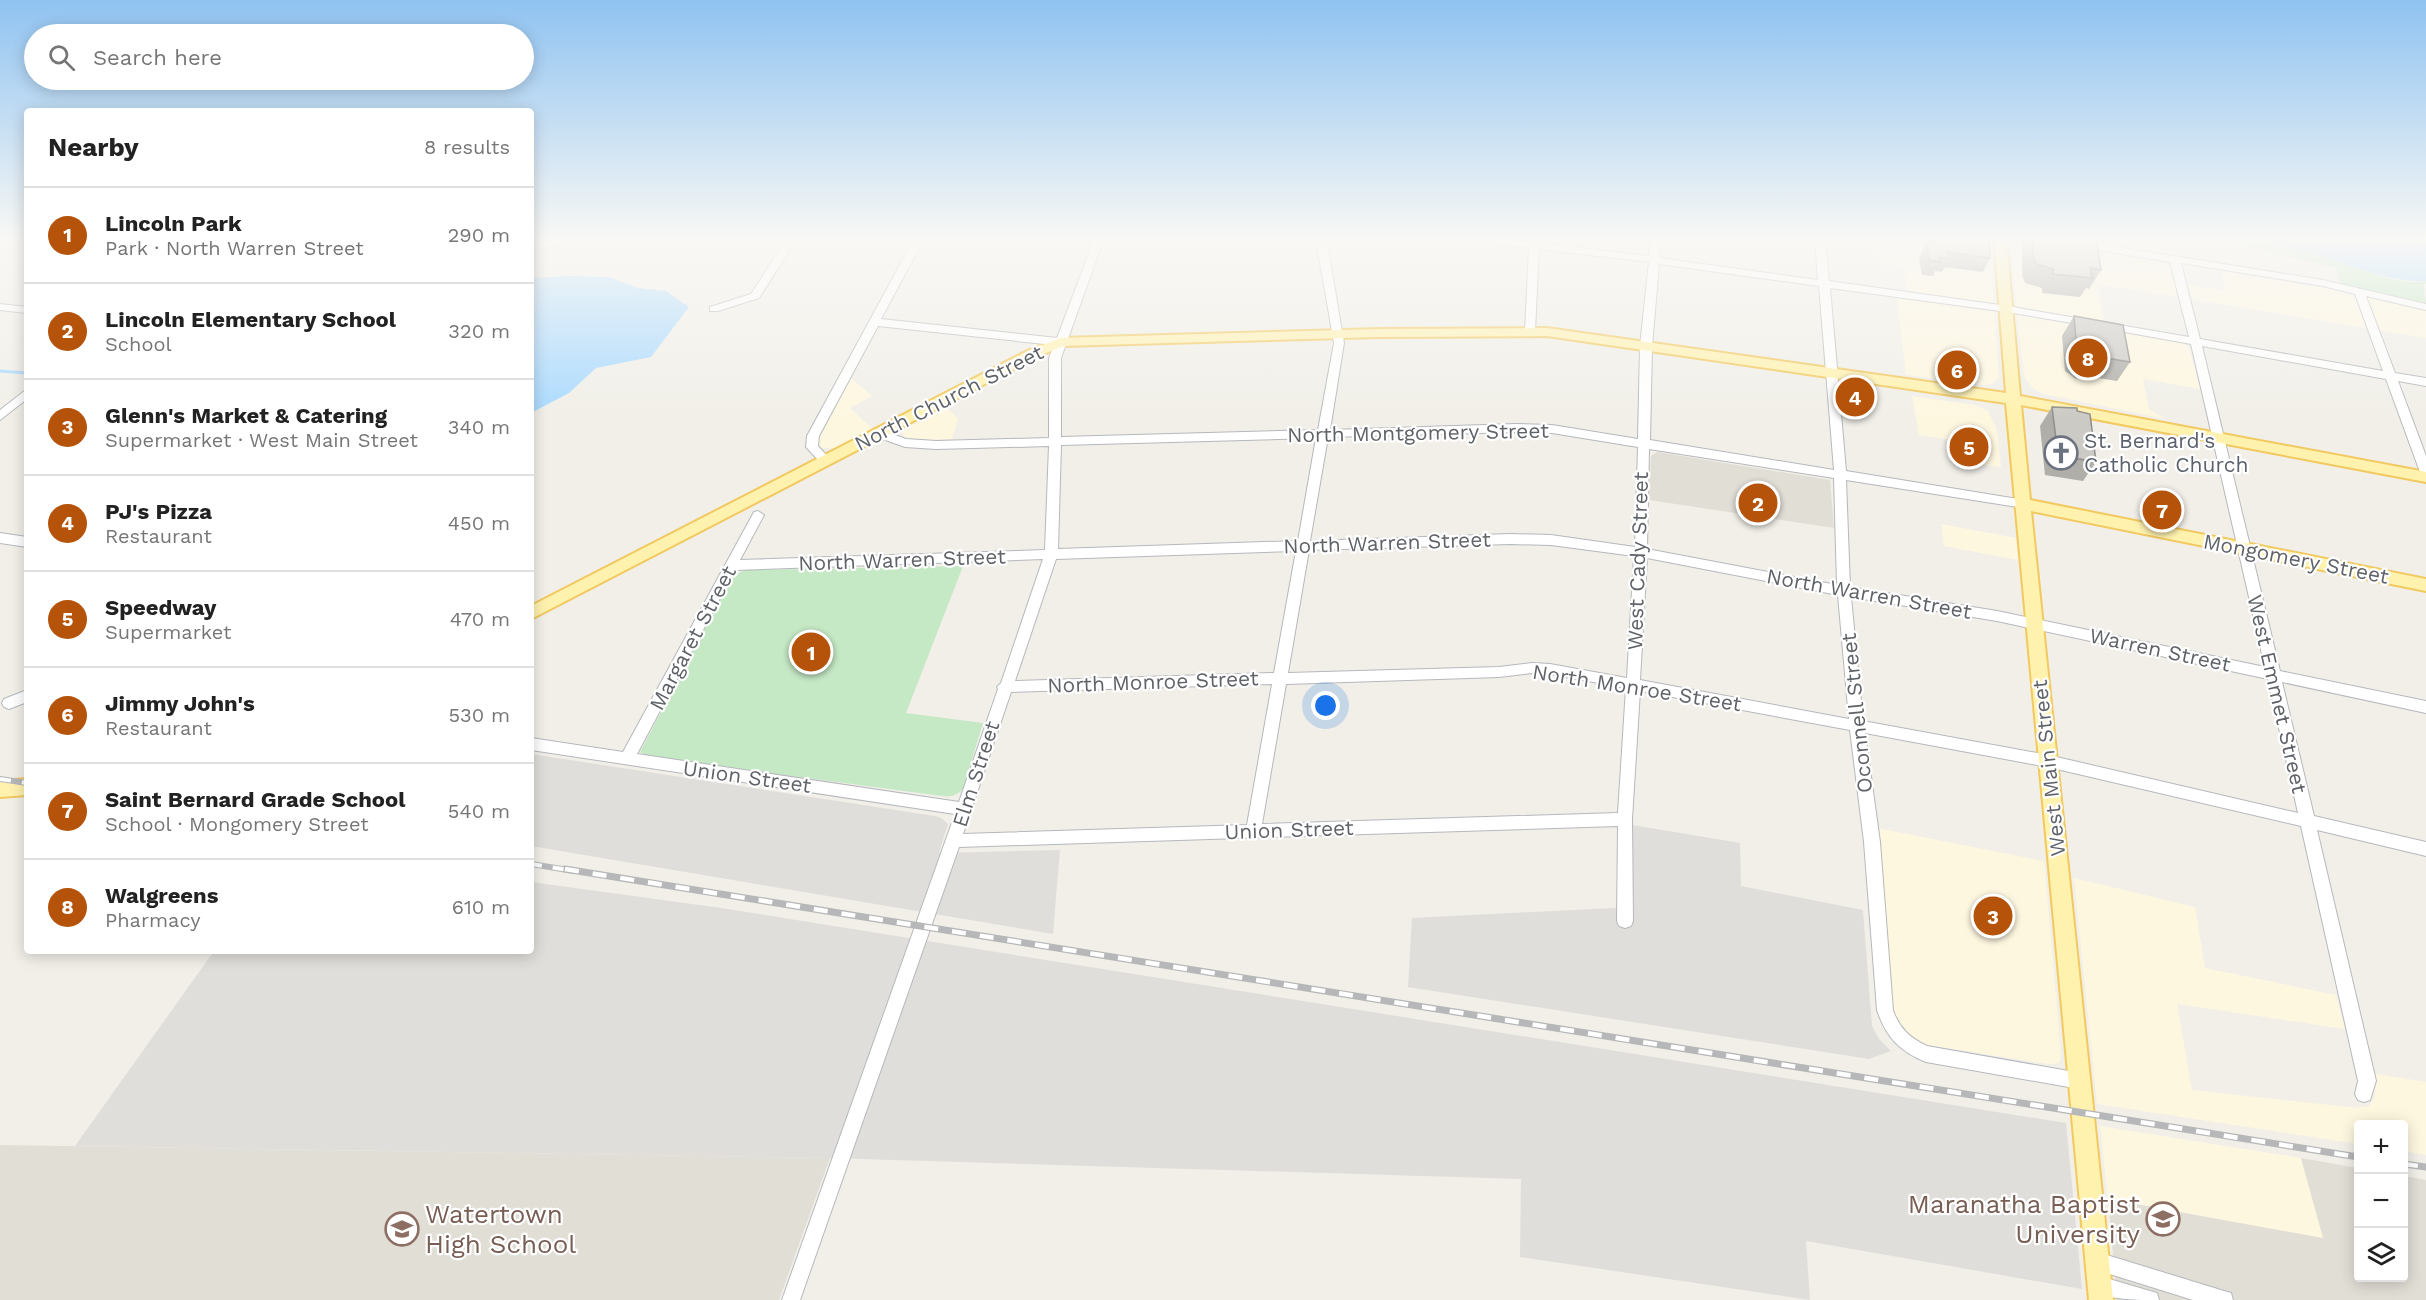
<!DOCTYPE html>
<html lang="en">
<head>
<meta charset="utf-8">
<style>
	:root { --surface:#fff; --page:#f6f6f6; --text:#222; --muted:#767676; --line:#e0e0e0; --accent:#b45309 }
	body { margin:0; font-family:"Work Sans",sans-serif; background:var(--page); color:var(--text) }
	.controls { position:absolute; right:18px; bottom:18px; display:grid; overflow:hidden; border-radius:6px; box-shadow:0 3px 15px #0003 }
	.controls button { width:54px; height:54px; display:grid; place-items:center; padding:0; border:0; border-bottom:2px solid var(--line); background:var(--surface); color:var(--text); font:30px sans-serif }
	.you { position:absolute; left:1326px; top:706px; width:21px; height:21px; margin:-15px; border:4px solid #fff; border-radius:50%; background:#1a73e8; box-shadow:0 0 0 9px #1a73e833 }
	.badge { display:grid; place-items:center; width:39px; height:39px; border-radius:50%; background:var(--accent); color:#fff; font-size:20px; font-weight:700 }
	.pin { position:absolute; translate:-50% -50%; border:3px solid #fff; box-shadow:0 2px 6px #0006 }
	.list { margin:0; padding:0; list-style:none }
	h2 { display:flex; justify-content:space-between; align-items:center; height:78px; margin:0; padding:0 24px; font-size:26px }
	h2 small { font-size:20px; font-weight:400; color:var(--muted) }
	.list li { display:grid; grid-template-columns:39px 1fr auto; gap:18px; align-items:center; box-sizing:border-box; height:96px; padding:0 24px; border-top:2px solid var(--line) }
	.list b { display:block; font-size:22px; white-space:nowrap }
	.list p { margin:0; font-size:20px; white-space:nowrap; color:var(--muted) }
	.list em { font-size:20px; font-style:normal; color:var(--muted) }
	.icon { flex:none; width:33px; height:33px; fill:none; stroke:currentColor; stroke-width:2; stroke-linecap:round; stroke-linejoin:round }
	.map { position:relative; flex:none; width:2426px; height:1300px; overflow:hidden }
	.search { position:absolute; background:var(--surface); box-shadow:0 3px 15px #0003; left:24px; top:24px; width:510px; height:66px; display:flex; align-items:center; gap:15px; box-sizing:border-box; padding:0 21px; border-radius:33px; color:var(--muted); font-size:22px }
	.panel { position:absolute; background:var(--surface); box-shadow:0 3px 15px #0003; left:24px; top:108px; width:510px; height:846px; border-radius:6px }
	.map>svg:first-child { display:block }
	.commercial { fill:#fef7e0 }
	.industrial { fill:#e0deda }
	.education { fill:#e1ded6 }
	.green { fill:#c5e8c5 }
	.water { fill:#aadaff }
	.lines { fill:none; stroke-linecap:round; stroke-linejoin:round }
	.stream { stroke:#aadaff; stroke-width:3 }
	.minor-casing { stroke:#b5b8bc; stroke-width:2 }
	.major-casing { stroke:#f2c960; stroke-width:4 }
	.minor { fill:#fff; fill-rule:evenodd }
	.major { fill:#fff2af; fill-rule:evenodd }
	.rail-far1-casing { stroke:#b6b7b8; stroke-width:6 }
	.rail-casing { stroke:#b6b7b8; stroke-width:7 }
	.rail-far1 { stroke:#fff; stroke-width:4; stroke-dasharray:11; stroke-linecap:butt }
	.rail { stroke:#fff; stroke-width:4.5; stroke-dasharray:14; stroke-linecap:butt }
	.wall { fill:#afaea9 }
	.building { fill:#cccac5; stroke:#8f8d8a; stroke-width:1.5 }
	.labels { text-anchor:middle; stroke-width:4.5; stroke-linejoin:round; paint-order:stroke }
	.street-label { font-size:21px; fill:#5f6368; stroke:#fff }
	.worship-label { font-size:21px; fill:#5b616d; stroke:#fff; text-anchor:start }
	.near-education-label { font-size:26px; fill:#785e54; stroke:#fff; text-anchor:end }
</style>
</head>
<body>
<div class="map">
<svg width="2426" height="1300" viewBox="0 0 2426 1300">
	<rect width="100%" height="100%" fill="#f1efe8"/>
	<path class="commercial" d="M1723,237H1771V251L1723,245Z
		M1827,237H1989L1999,378L1992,384L1983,385L1906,375L1897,298L1908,299L1904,267L1880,264L1878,251L1828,245Z
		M2009,237H2156L2161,260L2171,269L2178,297L2098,284L2105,330L2183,343L2189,348L2200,389L2143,379L2149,409L2165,419L2044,394L2033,389L2024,376Z
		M2221,271L2342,291L2426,311V338L2191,299L2187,284L2226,291Z
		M851,378L872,396L850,408L873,429L835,448H821L818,442L819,436Z
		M1846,386L1869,389L1874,410L1844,406L1843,388Z
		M1912,396L1975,405L1988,411L1997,430L2001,467L1951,460L1947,439L1919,435Z
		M946,407L958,419L952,439L923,440L904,437L903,432L909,427Z
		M1941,524L2016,538L2018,560L1944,546Z
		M1877,828L2044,861L2061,1054L2059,1063L2049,1064L1915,1043L1893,1024Z
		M2074,878L2195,907L2205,968L2336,995L2345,1029L2177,1004L2192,1090L2358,1108L2369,1106L2375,1097L2376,1074L2426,1082V1155L2404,1151V1124H2358V1144L2097,1104Z
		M2100,1126L2301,1158L2324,1239L2108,1199Z"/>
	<path class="industrial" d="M531,754L935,816L941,818L948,824L939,853L1060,850L1053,934L531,846Z
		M1632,825L1740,843L1741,886L1863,910L1872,1026L1879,1039L1891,1051L1869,1059L1408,987L1412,918L1633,907Z
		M531,882L721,908L2066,1123L2082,1289L1806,1241L1810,1300L1520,1257L1521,1179L830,1158L75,1146L214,951H531Z"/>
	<path class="education" d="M1657,452L1830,480L1834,528L1649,500L1651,456Z
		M0,1145L830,1158L779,1300H0Z
		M2301,1158L2358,1168V1278H2404V1176L2426,1180V1300H2117L2108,1199L2323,1238Z"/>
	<path class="green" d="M2207,237H2243L2332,260L2390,279L2410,282L2426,281V284H2423L2426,303L2341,285L2336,268Z
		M963,566L906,713L983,723L963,789C956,796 951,797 942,796L649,757L640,752L725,591L733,577L744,570Z"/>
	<path class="water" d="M2243,237H2396L2426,240V281C2392,282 2364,270 2332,260C2303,251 2272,244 2243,237Z
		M569,276L609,277L638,288L666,291L689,307L651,357L596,368L569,393L531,413V278Z"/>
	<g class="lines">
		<path class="stream" d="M0,371L27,373"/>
		<defs>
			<path id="minor" d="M568,237H585L584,239L531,251V245Z
				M788,237H798L759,298L718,311H710V307L751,294Z
				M915,237H925L881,319L1057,338L1095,237H1326L1344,343L1330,430L1516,424L1552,425L1638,439L1640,346L1649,262L1539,249L1535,331L1530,334L1525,331L1529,248L1461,240L1456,237H1483L1530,242V237H1540V243L1649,256L1651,237H1661L1659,258L1818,280L1815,237H1825L1829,281L2007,306L2093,321L2094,323L2089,326L2007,312L1830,288L1846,471L2024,500L2030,504L2024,508L1846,480L1850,587L1997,611L2265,667L2191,344L2108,329L2103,326L2108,323L2189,337L2170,262L2080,247L2075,244L2080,241L2323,280L2426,304V310L2366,296L2395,373L2426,378V386L2398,381L2426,456V476L2420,472L2386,379L2202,346L2280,671L2426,701V713L2282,682L2314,816L2426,842V856L2317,830L2376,1081L2370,1100L2364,1102L2358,1100L2355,1094L2358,1081L2301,826L2048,767L1865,733L1880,842L1893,1010C1899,1028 1910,1038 1927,1046L2080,1073L2086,1075L2089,1081L2086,1087L2080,1089L1926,1062C1899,1051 1886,1037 1877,1010L1864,842L1850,730L1640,691L1632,819L1633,921L1631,926L1625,928L1619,926L1617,921L1618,826L959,847L800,1300H782L955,814L531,750V738L623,752L754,512L758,511L764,515L740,560L1045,550L1049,446L936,449L905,447L877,437L875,434L881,430L906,439L936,441L1049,438V358L1054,345L878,326L819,436L818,446L832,461L830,464H822L806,447L807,436ZM1316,240L1334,343L1318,430L1061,437V358L1102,244ZM2181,263L2323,286L2355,294L2383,371L2200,339ZM1659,264L1819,286L1834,470L1650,440L1652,346ZM1516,432L1552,433L1638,447L1635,547L1551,535L1510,534L1310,541L1328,437ZM1316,438L1298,541L1058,549L1061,445ZM1649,449L1834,478L1837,585L1647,549ZM1510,544L1551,545L1634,556L1627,678L1550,664L1532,663L1499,667L1288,673L1309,550ZM1296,551L1274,673L1015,681L1056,559ZM1647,558L1838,595L1849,719L1640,680ZM1043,559L1001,683L997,687L998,689L959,802L637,754L735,570ZM1851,597L1997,621L2268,679L2298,813L2048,755L1863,721ZM1532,673L1550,674L1626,688L1618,813L1262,824L1286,684L1499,677ZM1272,684L1247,825L963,834L1011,692Z
				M0,304L27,307V313L0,310Z
				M27,389V399L0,420V410Z
				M0,533L27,537V547L0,543Z
				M27,690V702L9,709L4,707L2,703L4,699Z
				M2097,1252L2224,1291L2231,1293L2233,1300H2193L2097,1270L2090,1268L2088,1261L2090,1254Z
				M2099,1276L2150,1291L2157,1293L2159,1300C2136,1300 2115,1300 2092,1292L2090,1285L2092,1278Z"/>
			<path id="major" d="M1994,237H2006L2020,396L2426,472V482L2021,405L2030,500L2426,579V591L2031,511L2113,1300H2089L2006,403L1547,336L1380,337L1063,346L1039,356L531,619V606L1029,350L1061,338L1380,329L1547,328L2006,393Z
				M27,779V795L0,797V781Z"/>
		</defs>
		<use href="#minor" class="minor-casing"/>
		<use href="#major" class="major-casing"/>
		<use href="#minor" class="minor"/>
		<use href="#major" class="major"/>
		<defs>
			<path id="rail-far1" d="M0,779L27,783
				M531,864L574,871"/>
			<path id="rail" d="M565,869L2358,1157
				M2404,1164L2426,1167"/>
		</defs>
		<use href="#rail-far1" class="rail-far1-casing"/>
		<use href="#rail" class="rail-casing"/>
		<use href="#rail-far1" class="rail-far1"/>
		<use href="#rail" class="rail"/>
	</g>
	<path class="wall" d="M1924,237H1989L1990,258L1983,272L1945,267L1942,272L1935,271L1933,276L1922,275L1919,258L1925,245Z
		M2025,237H2096L2101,270L2089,289L2086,288L2080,297L2042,293V288L2025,283L2022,275V242Z
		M2074,316L2130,362L2117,381L2079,375L2076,379L2065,371L2062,336Z
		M2052,407L2077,411L2096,462L2083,481L2045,475L2040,426Z"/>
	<path class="building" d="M1933,237H1989L1990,258L1948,252L1949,258L1939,257L1940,262L1929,260L1926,243L1934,244Z
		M2033,237H2096L2101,270L2090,268L2092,278L2053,274V269L2036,264L2033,256Z
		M2074,316L2123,325L2130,362L2088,355L2089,359L2077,352Z
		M2052,407L2077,408V411L2090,414L2096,462L2058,455Z"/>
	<linearGradient id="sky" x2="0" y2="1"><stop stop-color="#8fc3f1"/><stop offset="0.57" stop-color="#f9f8f5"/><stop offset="1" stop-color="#f9f8f5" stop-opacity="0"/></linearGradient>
	<rect width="2426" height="419" fill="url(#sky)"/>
	<defs>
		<symbol id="church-ring" viewBox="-11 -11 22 22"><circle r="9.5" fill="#fff" stroke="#6b7280" stroke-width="1.5"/><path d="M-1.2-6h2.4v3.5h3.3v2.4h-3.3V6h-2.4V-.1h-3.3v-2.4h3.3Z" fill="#6b7280"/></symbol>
		<symbol id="university-ring" viewBox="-11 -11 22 22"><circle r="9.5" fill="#fff" stroke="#8d6e63" stroke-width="1.5"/><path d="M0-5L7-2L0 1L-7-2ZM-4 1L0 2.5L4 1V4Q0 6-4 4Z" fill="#8d6e63"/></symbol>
		<symbol id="school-ring" viewBox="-11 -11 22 22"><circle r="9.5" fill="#fff" stroke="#8d6e63" stroke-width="1.5"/><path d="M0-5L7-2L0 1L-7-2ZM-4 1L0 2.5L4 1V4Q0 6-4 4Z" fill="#8d6e63"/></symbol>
	</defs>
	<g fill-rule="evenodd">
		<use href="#church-ring" x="2042" y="434" width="38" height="38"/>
		<use href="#university-ring" x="2144" y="1200" width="38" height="38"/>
		<use href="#school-ring" x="383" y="1210" width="38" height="38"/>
	</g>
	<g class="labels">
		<g class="street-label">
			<text transform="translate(949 398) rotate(-27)" y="7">North Church Street</text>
			<text transform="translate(1418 433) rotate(-1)" y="7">North Montgomery Street</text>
			<text transform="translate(1387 543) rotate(-2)" y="7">North Warren Street</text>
			<text transform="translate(2296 559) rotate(11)" y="7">Mongomery Street</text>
			<text transform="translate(902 560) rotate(-2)" y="7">North Warren Street</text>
			<text transform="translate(1638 561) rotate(-88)" y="7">West Cady Street</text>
			<text transform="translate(1869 594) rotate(10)" y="7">North Warren Street</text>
			<text transform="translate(693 638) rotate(-62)" y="7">Margaret Street</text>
			<text transform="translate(2160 650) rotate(12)" y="7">Warren Street</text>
			<text transform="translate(1153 682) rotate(-2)" y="7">North Monroe Street</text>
			<text transform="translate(1637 688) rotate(9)" y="7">North Monroe Street</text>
			<text transform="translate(2277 694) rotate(77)" y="7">West Emmet Street</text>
			<text transform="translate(1857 713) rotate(-96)" y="7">Oconnell Street</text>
			<text transform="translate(2049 768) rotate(-96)" y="7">West Main Street</text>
			<text transform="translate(976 774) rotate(-72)" y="7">Elm Street</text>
			<text transform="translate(747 777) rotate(8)" y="7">Union Street</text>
			<text transform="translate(1289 830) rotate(-2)" y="7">Union Street</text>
		</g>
		<g class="worship-label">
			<text x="2084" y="448">St. Bernard's<tspan x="2084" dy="24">Catholic Church</tspan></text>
		</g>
		<g class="near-education-label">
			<text x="2140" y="1213">Maranatha Baptist<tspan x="2140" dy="30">University</tspan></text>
			<text x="425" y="1223" text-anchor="start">Watertown<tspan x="425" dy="30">High School</tspan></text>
		</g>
	</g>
</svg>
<div class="controls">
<button>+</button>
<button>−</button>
<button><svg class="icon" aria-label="layers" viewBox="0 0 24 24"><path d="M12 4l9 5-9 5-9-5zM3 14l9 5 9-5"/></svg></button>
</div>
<div class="you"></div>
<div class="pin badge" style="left:811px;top:652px">1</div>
<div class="pin badge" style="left:1758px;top:503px">2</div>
<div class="pin badge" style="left:1993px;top:916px">3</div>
<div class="pin badge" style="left:1855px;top:397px">4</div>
<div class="pin badge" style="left:1969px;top:447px">5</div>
<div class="pin badge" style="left:1957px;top:370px">6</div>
<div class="pin badge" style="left:2162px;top:510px">7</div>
<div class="pin badge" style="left:2088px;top:358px">8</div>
<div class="search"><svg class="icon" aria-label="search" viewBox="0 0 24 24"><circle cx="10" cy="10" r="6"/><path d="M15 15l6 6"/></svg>Search here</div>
<section class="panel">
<h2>Nearby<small>8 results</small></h2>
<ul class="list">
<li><span class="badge">1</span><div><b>Lincoln Park</b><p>Park · North Warren Street</p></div><em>290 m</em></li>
<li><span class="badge">2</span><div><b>Lincoln Elementary School</b><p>School</p></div><em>320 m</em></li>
<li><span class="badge">3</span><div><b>Glenn's Market &amp; Catering</b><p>Supermarket · West Main Street</p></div><em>340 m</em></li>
<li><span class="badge">4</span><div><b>PJ's Pizza</b><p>Restaurant</p></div><em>450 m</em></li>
<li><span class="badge">5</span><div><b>Speedway</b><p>Supermarket</p></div><em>470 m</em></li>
<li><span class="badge">6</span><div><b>Jimmy John's</b><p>Restaurant</p></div><em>530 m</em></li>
<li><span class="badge">7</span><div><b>Saint Bernard Grade School</b><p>School · Mongomery Street</p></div><em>540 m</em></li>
<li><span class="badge">8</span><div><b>Walgreens</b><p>Pharmacy</p></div><em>610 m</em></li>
</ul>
</section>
</div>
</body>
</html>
